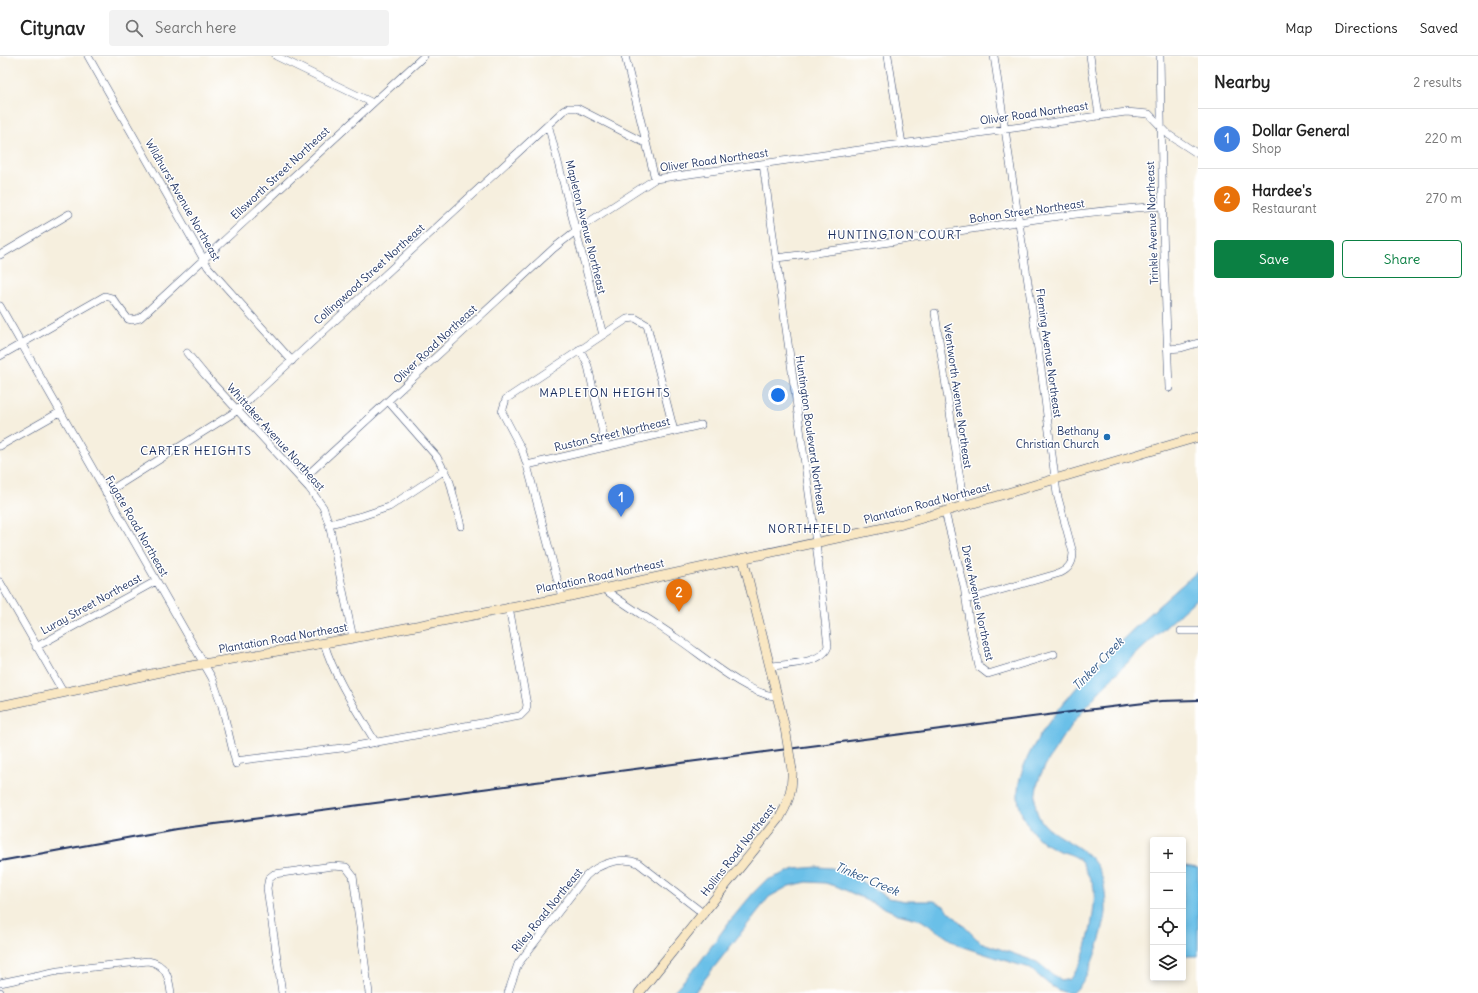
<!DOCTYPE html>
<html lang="en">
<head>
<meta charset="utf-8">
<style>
	:root { --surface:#fff; --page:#f2f2f2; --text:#222; --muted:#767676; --line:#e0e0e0; --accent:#0b8043 }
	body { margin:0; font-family:Delius,sans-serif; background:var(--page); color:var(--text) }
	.controls { position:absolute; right:12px; bottom:12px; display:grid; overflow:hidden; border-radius:4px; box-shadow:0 2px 6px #0003 }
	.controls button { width:36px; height:36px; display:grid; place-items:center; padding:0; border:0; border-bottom:1px solid var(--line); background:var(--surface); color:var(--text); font:20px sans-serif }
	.you { position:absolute; left:778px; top:339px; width:14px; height:14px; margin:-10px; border:3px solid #fff; border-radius:50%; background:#1a73e8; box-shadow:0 0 0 6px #1a73e833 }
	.badge { display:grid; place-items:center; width:26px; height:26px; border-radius:50%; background:var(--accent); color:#fff; font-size:13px; font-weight:700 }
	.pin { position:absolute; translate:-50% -33px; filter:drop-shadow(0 1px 2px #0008) }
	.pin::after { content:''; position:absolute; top:21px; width:14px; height:12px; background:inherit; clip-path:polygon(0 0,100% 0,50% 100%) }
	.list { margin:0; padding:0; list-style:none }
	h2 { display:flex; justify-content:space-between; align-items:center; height:52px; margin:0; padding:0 16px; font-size:17px }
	h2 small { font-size:13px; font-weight:400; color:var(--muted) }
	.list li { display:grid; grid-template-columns:26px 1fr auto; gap:12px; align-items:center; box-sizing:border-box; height:60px; padding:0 16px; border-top:1px solid var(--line) }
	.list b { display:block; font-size:15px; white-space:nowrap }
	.list p { margin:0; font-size:13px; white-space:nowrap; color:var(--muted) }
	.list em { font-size:13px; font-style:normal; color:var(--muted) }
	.actions { display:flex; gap:8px; padding:12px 16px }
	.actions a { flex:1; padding:9px 0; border:1px solid var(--accent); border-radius:4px; text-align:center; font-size:14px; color:var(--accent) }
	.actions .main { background:var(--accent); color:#fff }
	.icon { flex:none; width:22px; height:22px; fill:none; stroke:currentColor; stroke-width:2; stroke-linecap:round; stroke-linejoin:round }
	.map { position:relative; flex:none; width:1198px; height:937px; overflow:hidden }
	header { display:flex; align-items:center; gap:24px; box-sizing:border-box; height:56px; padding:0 20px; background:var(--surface); border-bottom:1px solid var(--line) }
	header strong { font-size:19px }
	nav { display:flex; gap:22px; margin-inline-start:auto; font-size:14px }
	.search { width:280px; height:36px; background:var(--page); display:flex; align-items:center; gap:10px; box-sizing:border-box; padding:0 14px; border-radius:4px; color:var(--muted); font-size:15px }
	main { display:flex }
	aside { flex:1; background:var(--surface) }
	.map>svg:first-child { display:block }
	.water { fill:#6bc0e8; stroke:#4378a3 }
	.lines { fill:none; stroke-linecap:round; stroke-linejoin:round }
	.street-casing { stroke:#3c4c71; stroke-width:8 }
	.secondary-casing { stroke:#3c4c71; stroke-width:10 }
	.street { stroke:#fff; stroke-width:7 }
	.secondary { stroke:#f9e7c3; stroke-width:9 }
	.rail { stroke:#1b2f5e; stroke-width:2 }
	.secondary-bridge-casing { stroke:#3c4c71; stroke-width:10; stroke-linecap:butt }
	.secondary-bridge { stroke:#f9e7c3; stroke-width:9 }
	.poi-dot { fill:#1f6fb2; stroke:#fff; stroke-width:1.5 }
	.labels { text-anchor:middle; stroke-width:3; stroke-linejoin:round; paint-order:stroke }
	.street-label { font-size:11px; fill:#1b2f5e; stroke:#fff }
	.poi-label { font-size:11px; fill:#1b2f5e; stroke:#fff; text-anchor:end }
	.neighbourhood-label { font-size:12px; letter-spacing:1px; fill:#1b2f5e; stroke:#fff }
	.water-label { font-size:12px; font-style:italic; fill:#335a87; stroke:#fff }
</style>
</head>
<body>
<header>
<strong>Citynav</strong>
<div class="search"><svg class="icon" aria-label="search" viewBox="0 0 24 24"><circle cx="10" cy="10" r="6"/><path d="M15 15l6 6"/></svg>Search here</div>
<nav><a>Map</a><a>Directions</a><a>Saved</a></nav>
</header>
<main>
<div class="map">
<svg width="1198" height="937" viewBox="0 0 1198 937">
	<rect width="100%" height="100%" fill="#fff"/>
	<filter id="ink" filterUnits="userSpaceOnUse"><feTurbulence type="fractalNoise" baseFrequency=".025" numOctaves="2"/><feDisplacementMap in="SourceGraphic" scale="8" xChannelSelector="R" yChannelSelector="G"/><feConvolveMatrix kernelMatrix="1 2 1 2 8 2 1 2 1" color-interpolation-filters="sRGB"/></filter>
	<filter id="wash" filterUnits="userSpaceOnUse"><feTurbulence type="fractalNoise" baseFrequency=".012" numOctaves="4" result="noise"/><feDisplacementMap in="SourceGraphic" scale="16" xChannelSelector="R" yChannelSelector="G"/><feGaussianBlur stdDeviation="0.9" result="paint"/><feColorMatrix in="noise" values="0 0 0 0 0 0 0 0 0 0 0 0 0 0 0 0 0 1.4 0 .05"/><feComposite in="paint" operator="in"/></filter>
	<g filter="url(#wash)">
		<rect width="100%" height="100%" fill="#f6efde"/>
		<path class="water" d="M1198,515V541C1148,589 1096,629 1059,688C1050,702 1040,715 1037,731C1025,784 1081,777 1099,814C1105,826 1106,842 1106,856C1105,871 1087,933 1071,937C1054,937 1042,921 1029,912L960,890L921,864L898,858L836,830L825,827L807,826L789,830L769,841L694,937H672L697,910L729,866L755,835L765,825L795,813L818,811L832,812L847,817L889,842L905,845H934L944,850L980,886L1037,906L1061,925L1070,923C1073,918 1077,913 1080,908C1088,890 1098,847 1093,828C1091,824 1088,819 1086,815C1084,811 1083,807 1080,804C1072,797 1062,797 1053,792C1033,783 1017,758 1018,736C1020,669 1149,558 1198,515Z
			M1185,810L1198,812V900H1187L1183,903V811Z"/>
	</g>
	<g filter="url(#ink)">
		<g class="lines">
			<defs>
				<path id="street" d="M88,0L208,211L292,305
					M276,0L373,47
					M625,0L655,123
					M888,0L902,88
					M1090,0L1099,59
					M1160,0L1163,174L1169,332
					M548,68L603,279
					M763,108L816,487L828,590C823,608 787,608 771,610
					M0,199L69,158
					M776,202C905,187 1033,158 1162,150
					M0,250L212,622L222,650L236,708
					M935,257L964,450
					M580,293L588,310L606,391
					M1167,293L1181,292L1198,287
					M187,297L205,319L309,432L323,451L329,468L353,582
					M0,300L105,240L112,242L128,263L132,264L140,262L424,0
					M388,345L437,401L450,426L461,470
					M0,390L60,356
					M527,409L701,369
					M302,424L554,192L578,173L655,123L1126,56L1149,58L1169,79L1198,98
					M106,437L238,354L563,55L568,52H577L645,87
					M945,456L964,530L969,565L979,611L988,618L1054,598
					M329,468L362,460L389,451L445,414
					M0,526L63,636
					M603,532C626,550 651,564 675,581C700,597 749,641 778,640
					M562,541L527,409L522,394L502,356L506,343L627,263L635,262L647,269L674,375
					M966,544L1060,517C1069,513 1073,507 1073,497L1057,438L1042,320L994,0
					M1181,575H1198
					M324,587C335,623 357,655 376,687
					M36,591L156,525
					M235,705L350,691L520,660L526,654L527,649L509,551
					M0,927L58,915L148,905C166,908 169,921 171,937
					M0,936V937
					M282,937L267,832L269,822L274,818L333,810L346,811L353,820L369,937
					M508,937L518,908L586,820C598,808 622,800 638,807L704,858"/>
				<path id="secondary" d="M743,502L785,672
					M0,650L180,612L353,582L552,544L902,468L1198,381
					M639,937L779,763C789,747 793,732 792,714"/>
			</defs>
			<use href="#street" class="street-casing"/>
			<use href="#secondary" class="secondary-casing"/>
			<use href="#street" class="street"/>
			<use href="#secondary" class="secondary"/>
			<path class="rail" d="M0,805L176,773L1086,654L1161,645L1198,644"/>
			<defs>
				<path id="secondary-bridge" d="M785,672L792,714"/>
			</defs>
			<use href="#secondary-bridge" class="secondary-bridge-casing"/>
			<use href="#secondary-bridge" class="secondary-bridge"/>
		</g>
	</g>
	<circle class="poi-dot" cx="1107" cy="381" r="4"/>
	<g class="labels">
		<g class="street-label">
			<text transform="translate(1034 57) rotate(-8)" y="4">Oliver Road Northeast</text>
			<text transform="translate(714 104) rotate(-8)" y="4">Oliver Road Northeast</text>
			<text transform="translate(280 117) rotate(-43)" y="4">Ellsworth Street Northeast</text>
			<text transform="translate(183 144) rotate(60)" y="4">Wildhurst Avenue Northeast</text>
			<text transform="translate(1027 155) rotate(-8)" y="4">Bohon Street Northeast</text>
			<text transform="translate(1152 167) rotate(-92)" y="4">Trinkle Avenue Northeast</text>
			<text transform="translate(586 171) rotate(76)" y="4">Mapleton Avenue Northeast</text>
			<text transform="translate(369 218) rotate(-42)" y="4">Collingwood Street Northeast</text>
			<text transform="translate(435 288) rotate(-43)" y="4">Oliver Road Northeast</text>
			<text transform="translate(1049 297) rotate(82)" y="4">Fleming Avenue Northeast</text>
			<text transform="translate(958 340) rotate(82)" y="4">Wentworth Avenue Northeast</text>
			<text transform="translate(612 378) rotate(-13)" y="4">Ruston Street Northeast</text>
			<text transform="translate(811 379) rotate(82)" y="4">Huntington Boulevard Northeast</text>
			<text transform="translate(276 381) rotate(48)" y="4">Whittaker Avenue Northeast</text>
			<text transform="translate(927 447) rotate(-15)" y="4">Plantation Road Northeast</text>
			<text transform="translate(137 470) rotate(60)" y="4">Fugate Road Northeast</text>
			<text transform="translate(600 520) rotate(-12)" y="4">Plantation Road Northeast</text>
			<text transform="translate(978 547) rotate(78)" y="4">Drew Avenue Northeast</text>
			<text transform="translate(91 548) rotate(-29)" y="4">Luray Street Northeast</text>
			<text transform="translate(283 582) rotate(-10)" y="4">Plantation Road Northeast</text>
			<text transform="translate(738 794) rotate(-52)" y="4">Hollins Road Northeast</text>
			<text transform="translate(547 854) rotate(-51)" y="4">Riley Road Northeast</text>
		</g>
		<g class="poi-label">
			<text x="1099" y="379">Bethany<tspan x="1099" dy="13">Christian Church</tspan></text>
		</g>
		<g class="neighbourhood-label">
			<text x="895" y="183">HUNTINGTON COURT</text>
			<text x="605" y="341">MAPLETON HEIGHTS</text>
			<text x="196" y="399">CARTER HEIGHTS</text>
			<text x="810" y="477">NORTHFIELD</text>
		</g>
		<g class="water-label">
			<text transform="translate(1098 608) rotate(-46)" y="4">Tinker Creek</text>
			<text transform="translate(867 823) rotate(23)" y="4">Tinker Creek</text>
		</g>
	</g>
</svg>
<div class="controls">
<button>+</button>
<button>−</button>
<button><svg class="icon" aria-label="locate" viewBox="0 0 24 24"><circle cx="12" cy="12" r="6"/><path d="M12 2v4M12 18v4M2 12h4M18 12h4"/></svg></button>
<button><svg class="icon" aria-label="layers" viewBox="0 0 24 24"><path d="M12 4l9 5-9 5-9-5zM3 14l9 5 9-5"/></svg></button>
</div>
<div class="you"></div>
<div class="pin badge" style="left:621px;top:461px;background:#3f7fe0">1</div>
<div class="pin badge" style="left:679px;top:556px;background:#e8710a">2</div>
</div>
<aside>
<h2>Nearby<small>2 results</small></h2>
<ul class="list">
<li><span class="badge" style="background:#3f7fe0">1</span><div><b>Dollar General</b><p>Shop</p></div><em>220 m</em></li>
<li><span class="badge" style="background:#e8710a">2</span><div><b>Hardee's</b><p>Restaurant</p></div><em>270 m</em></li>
</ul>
<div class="actions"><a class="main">Save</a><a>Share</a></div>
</aside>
</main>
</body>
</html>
